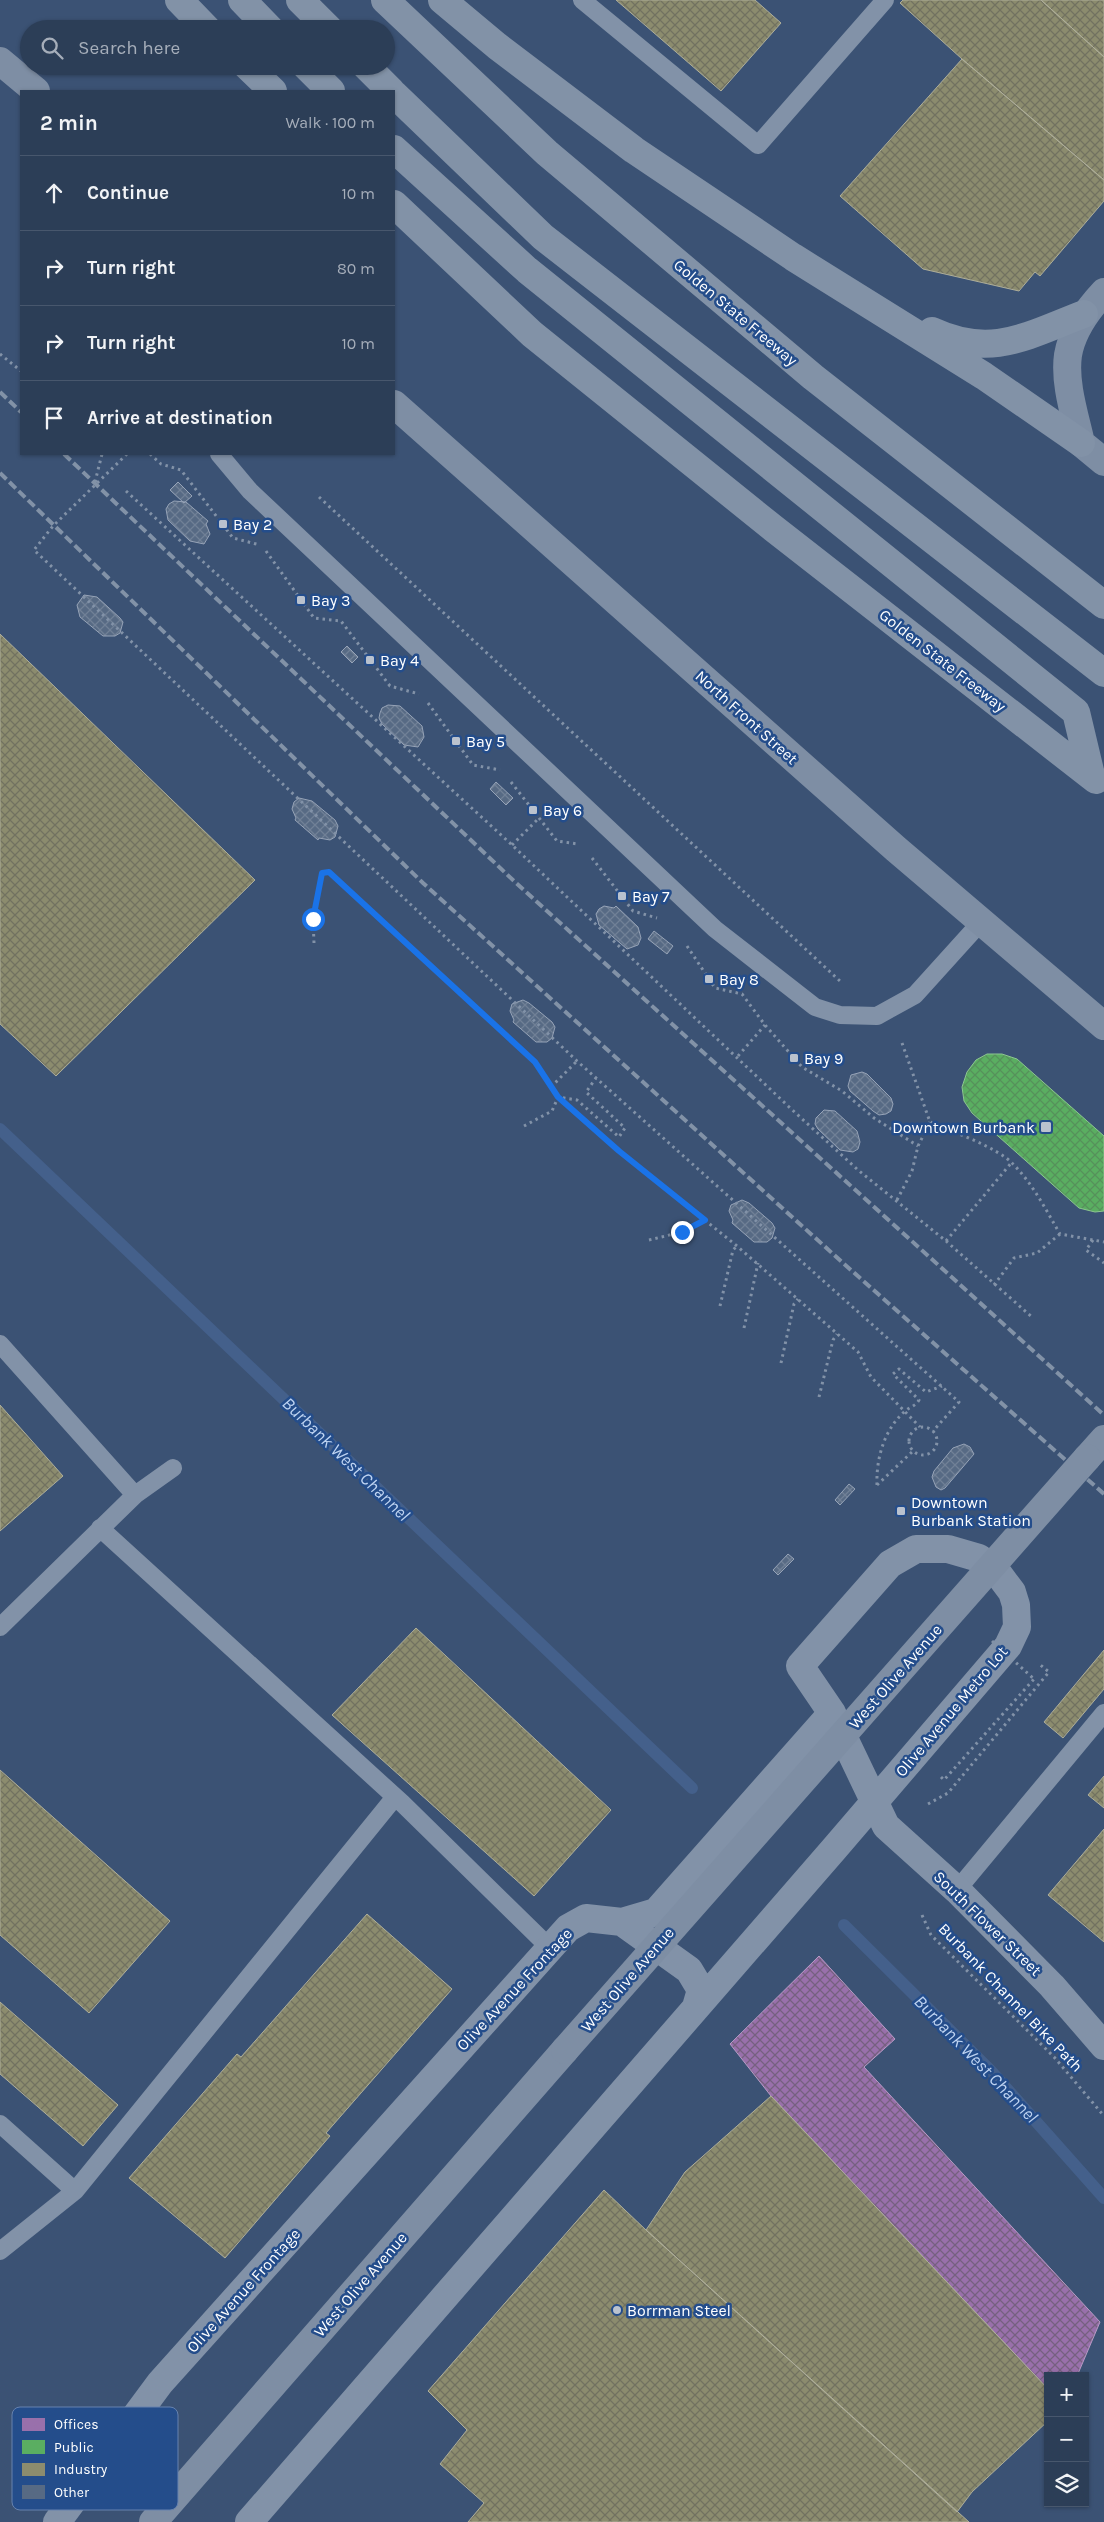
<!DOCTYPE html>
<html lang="en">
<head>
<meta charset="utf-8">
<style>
	:root { --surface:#2c3e57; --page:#384961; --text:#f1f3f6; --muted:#a6aeba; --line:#48576d }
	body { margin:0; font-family:Karla,sans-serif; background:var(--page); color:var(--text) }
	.controls { position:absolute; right:15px; bottom:15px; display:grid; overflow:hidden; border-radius:0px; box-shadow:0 1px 4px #0004 }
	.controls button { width:45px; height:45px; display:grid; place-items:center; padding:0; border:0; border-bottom:1px solid var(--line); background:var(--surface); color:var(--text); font:25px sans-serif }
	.stop { position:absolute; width:15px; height:15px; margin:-11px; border:4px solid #1a73e8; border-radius:50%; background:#fff }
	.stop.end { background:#1a73e8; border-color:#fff; box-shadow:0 1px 5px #0008 }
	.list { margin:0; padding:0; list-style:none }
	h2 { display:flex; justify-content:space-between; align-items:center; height:65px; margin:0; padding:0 20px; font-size:21px }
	h2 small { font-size:16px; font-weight:400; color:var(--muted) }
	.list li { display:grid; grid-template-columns:32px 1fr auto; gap:15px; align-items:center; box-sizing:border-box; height:75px; padding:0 20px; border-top:1px solid var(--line) }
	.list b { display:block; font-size:19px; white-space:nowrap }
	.list em { font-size:16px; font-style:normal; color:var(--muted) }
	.icon { flex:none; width:28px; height:28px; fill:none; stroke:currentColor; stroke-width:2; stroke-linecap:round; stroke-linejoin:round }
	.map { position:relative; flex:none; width:1104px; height:2522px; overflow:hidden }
	.search { position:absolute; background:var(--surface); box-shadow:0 1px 4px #0004; left:20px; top:20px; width:375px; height:55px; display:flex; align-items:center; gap:12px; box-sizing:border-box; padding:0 18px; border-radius:28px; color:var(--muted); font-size:19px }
	.panel { position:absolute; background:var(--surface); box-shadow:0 1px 4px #0004; left:20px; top:90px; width:375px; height:365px; border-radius:0px }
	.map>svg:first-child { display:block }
	.offices { fill:url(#offices-cross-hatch); stroke:#b89bc4 }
	.public { fill:url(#public-cross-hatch); stroke:#8cc690 }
	.industry { fill:url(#industry-cross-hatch); stroke:#aeae9a }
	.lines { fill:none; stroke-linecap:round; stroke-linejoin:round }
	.stream { stroke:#44608b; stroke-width:12 }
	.building { fill:url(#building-cross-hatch); stroke:#96a3b7 }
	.path { stroke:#8292a8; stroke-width:3; stroke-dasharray:2.5 4; stroke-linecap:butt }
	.service { stroke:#8292a8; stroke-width:18 }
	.minor { stroke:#8292a8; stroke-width:28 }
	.secondary { stroke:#7e8ea4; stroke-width:28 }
	.motorway { stroke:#8292a7; stroke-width:28 }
	.rail { stroke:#8292a7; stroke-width:4; stroke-dasharray:9 4; stroke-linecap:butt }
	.path-bridge { stroke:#8292a8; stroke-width:3; stroke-dasharray:2.5 4; stroke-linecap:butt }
	.secondary-bridge { stroke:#7e8ea4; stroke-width:28 }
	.route { stroke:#1a73e8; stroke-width:6 }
	.poi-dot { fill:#bac2ce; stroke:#244d8b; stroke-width:2 }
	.labels { text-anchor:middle; stroke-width:5; stroke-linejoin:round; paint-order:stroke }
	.street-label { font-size:16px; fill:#fff; stroke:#244d8b }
	.poi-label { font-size:16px; fill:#fff; stroke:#244d8b; text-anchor:start }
	.water-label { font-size:18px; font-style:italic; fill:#bed3f1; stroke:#244d8b }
	.key { fill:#244d8b; stroke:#6682ae; stroke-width:1 }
	.key-label { font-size:14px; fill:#fff }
</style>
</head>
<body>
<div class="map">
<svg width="1104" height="2522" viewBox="0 0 1104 2522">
	<defs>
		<pattern id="offices-cross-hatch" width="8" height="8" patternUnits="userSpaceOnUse" patternTransform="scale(1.25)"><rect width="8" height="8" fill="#9970ab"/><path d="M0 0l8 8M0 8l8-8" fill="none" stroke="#766080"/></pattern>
		<pattern id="public-cross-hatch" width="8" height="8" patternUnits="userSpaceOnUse" patternTransform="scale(1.25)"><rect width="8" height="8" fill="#5aae61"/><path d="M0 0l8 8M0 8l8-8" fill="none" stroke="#56915b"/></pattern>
		<pattern id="industry-cross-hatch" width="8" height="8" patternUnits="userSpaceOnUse" patternTransform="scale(1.25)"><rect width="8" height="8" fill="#8c8c6e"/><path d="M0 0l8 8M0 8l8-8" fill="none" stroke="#727260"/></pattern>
		<pattern id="building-cross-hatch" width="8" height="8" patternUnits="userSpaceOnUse" patternTransform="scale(1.25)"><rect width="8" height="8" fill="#576a84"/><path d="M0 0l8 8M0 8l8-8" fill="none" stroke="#708096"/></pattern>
	</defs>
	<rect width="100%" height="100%" fill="#3b5274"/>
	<path class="offices" d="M819,1956L895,2039L864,2067L1100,2322L1077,2376H1048V2389L771,2096L730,2044Z"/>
	<path class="public" d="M987,1054H1002L1017,1059L1104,1136V1211L1095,1212L1079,1208L972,1113L964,1101L962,1087L967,1072L976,1060Z"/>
	<path class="industry" d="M616,0H755L781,23L721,91Z
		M903,0H1041L1104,57V180L962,59L900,3Z
		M1041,0H1104V57Z
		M962,59L1104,180V201L1040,276L1035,272L1019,291L923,269L840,196Z
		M0,634L255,880L56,1076L0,1024Z
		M0,1405L63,1476L0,1531Z
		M416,1628L611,1810L534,1896L332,1715Z
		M1104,1650V1689L1063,1738L1044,1722Z
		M0,1770L170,1921L89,2013L0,1935Z
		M1104,1776V1808L1088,1795Z
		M1104,1829V1942L1048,1895Z
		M367,1914L452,1989L326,2133L330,2136L225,2258L129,2178L237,2054L241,2057Z
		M0,2002L118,2105L83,2146L0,2074Z
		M771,2096L1048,2389V2421L972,2492L957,2512L646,2230L685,2172Z
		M604,2190L646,2230L969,2522H468L484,2503L440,2464L467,2430L428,2391Z"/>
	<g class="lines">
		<path class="stream" d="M0,1129L692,1788
			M844,1925L991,2071L1104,2198"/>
	</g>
	<path class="building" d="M178,482L192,496L184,503L170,490Z
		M174,501L186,502L208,521L206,524L210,534L204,544L190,541L168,520L166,509L169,504Z
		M84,595L97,597L120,618L123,622L120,633L115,636H103L80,617L77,605Z
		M347,646L358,657L352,663L341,652Z
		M388,705L400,706L422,726L424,737L418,747L404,745L382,724L379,718L380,713L382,708Z
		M496,782L513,798L506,805L490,789Z
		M299,798L312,801L335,820L338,826L335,837L330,840L319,838L318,840L295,820L296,818L292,809L294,802Z
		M604,906L614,908L616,906L638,927L641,938L638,945L627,949L599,925L596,914L599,909Z
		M654,931L673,946L667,954L648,939Z
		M523,1000L529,1003L552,1022L555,1027L552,1038L547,1042H536L513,1022L514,1020L510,1011L512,1004Z
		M862,1072L867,1074L891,1098L893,1104L891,1111L886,1114L879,1115L873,1111L850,1091L848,1086L851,1075Z
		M824,1110L835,1111L857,1131L860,1142L858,1149L853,1152L840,1150L818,1129L815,1124L816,1118Z
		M742,1200L749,1203L772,1223L775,1228L772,1238L767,1242H754L732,1223L733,1220L729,1211L731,1205Z
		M964,1444L970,1447L974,1454L945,1488L941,1490L936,1487L932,1477L934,1471L953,1448Z
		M849,1484L855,1489L840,1505L835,1500Z
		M788,1554L794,1559L778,1575L773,1570Z"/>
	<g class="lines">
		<path class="path" d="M0,354L21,371
			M127,454L53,526L34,550L577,1061L959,1402L933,1431
			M150,454L161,464L181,470L233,538L260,545
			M95,482L102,454
			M126,491L512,845L788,1106L858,1170L946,1241L1033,1318
			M319,497L841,982
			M266,551L314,618L341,621L390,686L419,694
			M428,703L473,765L500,770
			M511,782L557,841L578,844
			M512,845L539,818
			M592,858L633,911L657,918
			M314,943L313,919L322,873L329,872L535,1062L558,1097L619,1151L737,1246L858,1352L871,1377L920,1427
			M687,946L715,988L742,994L765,1025L802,1067L842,1091L874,1118L918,1146
			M902,1043L930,1122C953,1132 997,1147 1013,1164C1033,1184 1046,1210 1060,1234L1104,1242
			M738,1056L765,1025
			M551,1087L577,1061
			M524,1126L552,1111L558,1097L577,1100L619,1137L625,1128L586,1092L596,1078
			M897,1200L912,1171L918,1146L930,1122
			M649,1240L682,1232L705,1220
			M1093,1240L1086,1250L1104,1263
			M946,1241L1012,1162
			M994,1285L1014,1258L1037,1253L1060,1234
			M720,1306L733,1250L737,1246
			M744,1328L758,1263
			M781,1363L794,1304L798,1299
			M819,1397L833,1340L837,1334
			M909 1441a14 14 0 1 1 28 0a14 14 0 1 1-28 0Z
			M877,1485C876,1459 884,1430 904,1412C909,1407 916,1406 919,1400L893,1374L899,1369L926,1392L942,1386
			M877,1485L913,1451
			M941,1777L944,1780L1034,1679
			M928,1804L948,1793L1049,1672L1038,1663
			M922,1915L931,1935L1054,2057L1104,2116"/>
		<path class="service" d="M582,0L758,145L885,0
			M219,454L250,491L715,929L815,1007L840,1015L877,1016L915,995L981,922
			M0,1344L135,1495
			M100,1528L402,1803L549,1947
			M0,1627L135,1495L173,1468
			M957,1890L1104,1713
			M0,2124L75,2191L0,2251
			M75,2191L395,1797"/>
		<path class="minor" d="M622,1922L656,1912L832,1713
			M57,2522L160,2383L568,1928L586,1918L622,1922L689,1970L701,1990L696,2007
			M249,2522L834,1849L1008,1646L1017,1627L1016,1605L1012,1592L1000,1576L979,1558L948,1549H916L890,1564L800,1666L832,1713L886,1826L957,1890L1052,1986L1104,2046"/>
		<path class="secondary" d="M0,61L36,91
			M1104,292C1088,309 1072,331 1068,355C1064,383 1075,416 1081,443L1104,462
			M394,404L896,849L1104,1026
			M1087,1458L1104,1439
			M153,2522L565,2050"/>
		<path class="motorway" d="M179,0L207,29
			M242,0L270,29
			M300,0L329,29
			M385,0L547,153L813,377L1104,605
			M442,0L497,46L634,150L793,257L984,376L1081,443
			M247,66L273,91
			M306,66L331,91
			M366,66L391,91
			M394,94L543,237L1104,673
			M394,149L527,270L1076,712L1091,775
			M394,204L532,334L773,528L1096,780
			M932,331C992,359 1028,335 1084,314"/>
		<path class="rail" d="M0,392L21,412
			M64,454L515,882L1104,1415
			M0,473L423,883L843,1263L1104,1494"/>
		<path class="path-bridge" d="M992,1641L1034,1679"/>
		<path class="secondary-bridge" d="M565,2050L1087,1458"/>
	</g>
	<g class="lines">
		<path class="route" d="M313,919L322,873L329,872L535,1062L558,1097L619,1151L705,1220L682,1232"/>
	</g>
	<g class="poi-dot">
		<rect x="218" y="519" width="10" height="10" rx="2.5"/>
		<rect x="296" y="595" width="10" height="10" rx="2.5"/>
		<rect x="365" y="655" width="10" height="10" rx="2.5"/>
		<rect x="451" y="736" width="10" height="10" rx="2.5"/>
		<rect x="528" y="805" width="10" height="10" rx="2.5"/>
		<rect x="617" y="891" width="10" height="10" rx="2.5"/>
		<rect x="704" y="974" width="10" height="10" rx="2.5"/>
		<rect x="789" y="1053" width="10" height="10" rx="2.5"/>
		<rect x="1040" y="1121" width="12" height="12" rx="2.5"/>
		<rect x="896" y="1506" width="10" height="10" rx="2.5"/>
		<circle cx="617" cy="2310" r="5"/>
	</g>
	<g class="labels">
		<g class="street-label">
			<text transform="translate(736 312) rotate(40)" y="6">Golden State Freeway</text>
			<text transform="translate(943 660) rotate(38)" y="6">Golden State Freeway</text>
			<text transform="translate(747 717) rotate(42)" y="6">North Front Street</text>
			<text transform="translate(895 1676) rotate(-49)" y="6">West Olive Avenue</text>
			<text transform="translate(951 1711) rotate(-50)" y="6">Olive Avenue Metro Lot</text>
			<text transform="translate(988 1923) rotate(44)" y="6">South Flower Street</text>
			<text transform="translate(627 1979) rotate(-49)" y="6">West Olive Avenue</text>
			<text transform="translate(514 1989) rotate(-47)" y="6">Olive Avenue Frontage</text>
			<text transform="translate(1011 1997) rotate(46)" y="6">Burbank Channel Bike Path</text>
			<text transform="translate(360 2284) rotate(-49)" y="6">West Olive Avenue</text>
			<text transform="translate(243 2290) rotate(-48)" y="6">Olive Avenue Frontage</text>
		</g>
		<g class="poi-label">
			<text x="233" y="530">Bay 2</text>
			<text x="311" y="606">Bay 3</text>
			<text x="380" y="666">Bay 4</text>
			<text x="466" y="747">Bay 5</text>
			<text x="543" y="816">Bay 6</text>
			<text x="632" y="902">Bay 7</text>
			<text x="719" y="985">Bay 8</text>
			<text x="804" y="1064">Bay 9</text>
			<text x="1035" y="1133" text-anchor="end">Downtown Burbank</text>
			<text x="911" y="1508">Downtown<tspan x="911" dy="18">Burbank Station</tspan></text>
			<text x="627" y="2316">Borrman Steel</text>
		</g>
		<g class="water-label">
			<text transform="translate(346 1459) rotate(44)" y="6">Burbank West Channel</text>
			<text transform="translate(976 2059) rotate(46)" y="6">Burbank West Channel</text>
		</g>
	</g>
	<rect x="12" y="2407" width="166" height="103" rx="8" class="key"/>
	<rect x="22" y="2418" width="23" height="13" fill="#9970ab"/>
	<rect x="22" y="2440" width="23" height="14" fill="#5aae61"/>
	<rect x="22" y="2463" width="23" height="13" fill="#8c8c6e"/>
	<rect x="22" y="2485" width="23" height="14" fill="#576a84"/>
	<g class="key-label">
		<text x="54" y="2429">Offices</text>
		<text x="54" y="2452">Public</text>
		<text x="54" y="2474">Industry</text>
		<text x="54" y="2497">Other</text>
	</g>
</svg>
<div class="controls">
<button>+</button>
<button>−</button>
<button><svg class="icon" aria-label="layers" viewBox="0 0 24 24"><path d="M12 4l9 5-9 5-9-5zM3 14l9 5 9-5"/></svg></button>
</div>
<div class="stop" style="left:313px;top:919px"></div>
<div class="stop end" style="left:682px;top:1232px"></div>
<div class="search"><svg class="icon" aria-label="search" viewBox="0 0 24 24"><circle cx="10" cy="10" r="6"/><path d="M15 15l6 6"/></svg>Search here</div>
<section class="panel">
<h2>2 min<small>Walk · 100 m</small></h2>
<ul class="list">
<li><svg class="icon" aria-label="ahead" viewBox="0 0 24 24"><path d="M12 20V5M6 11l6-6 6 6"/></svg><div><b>Continue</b></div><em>10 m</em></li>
<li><svg class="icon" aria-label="right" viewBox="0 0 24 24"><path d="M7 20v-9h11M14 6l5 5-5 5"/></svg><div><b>Turn right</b></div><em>80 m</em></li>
<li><svg class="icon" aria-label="right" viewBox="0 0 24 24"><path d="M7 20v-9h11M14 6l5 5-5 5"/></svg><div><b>Turn right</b></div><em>10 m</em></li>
<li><svg class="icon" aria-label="arrive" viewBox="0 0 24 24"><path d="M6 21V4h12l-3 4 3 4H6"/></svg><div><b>Arrive at destination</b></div></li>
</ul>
</section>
</div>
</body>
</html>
